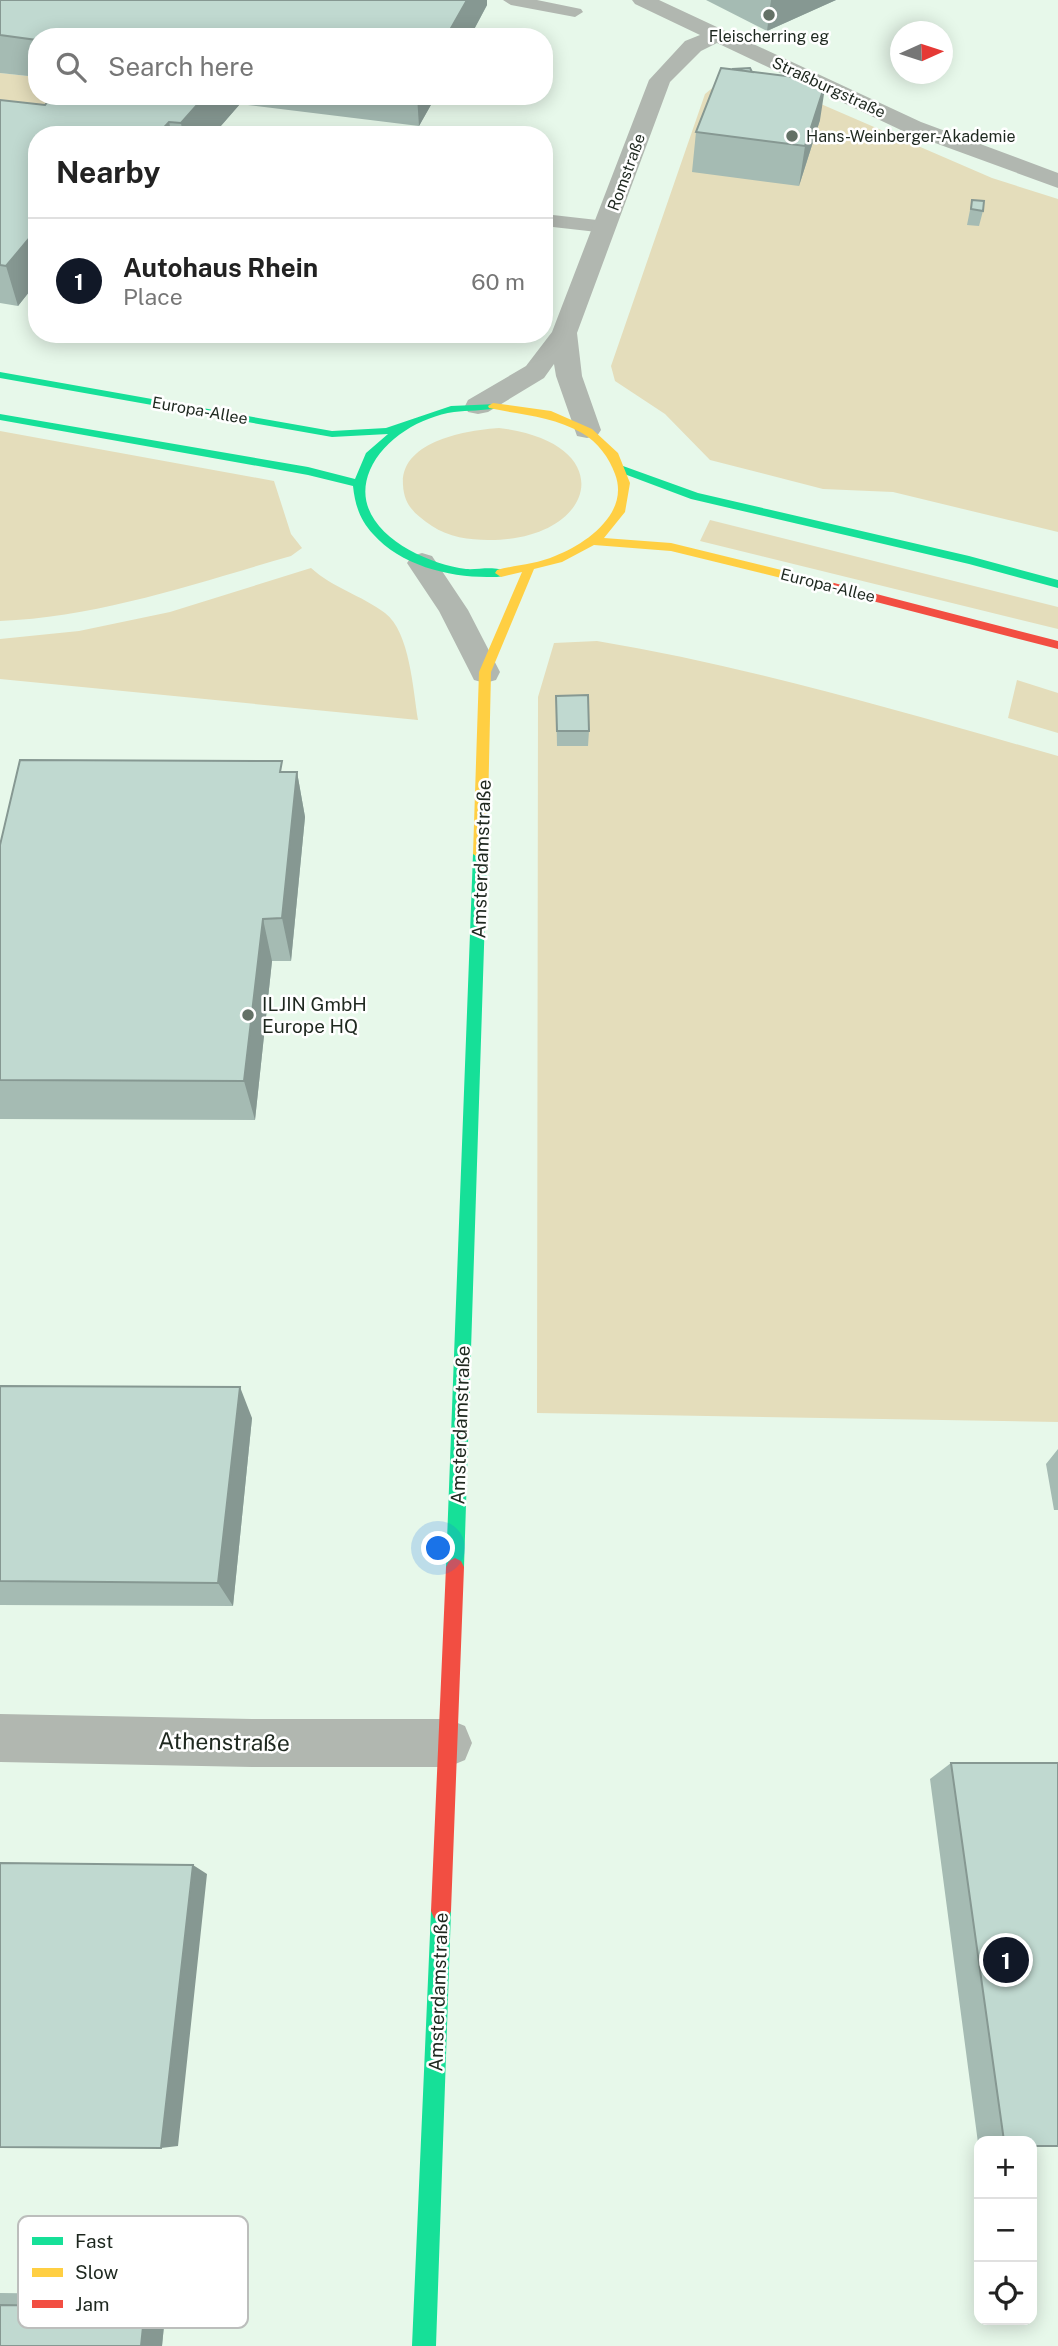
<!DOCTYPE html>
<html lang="en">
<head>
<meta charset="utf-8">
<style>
	:root { --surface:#fff; --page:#f2f2f2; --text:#222; --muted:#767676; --line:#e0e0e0; --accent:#111827 }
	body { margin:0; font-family:"Public Sans",sans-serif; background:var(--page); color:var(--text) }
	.controls { position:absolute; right:21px; bottom:21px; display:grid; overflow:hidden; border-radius:14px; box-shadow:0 4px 18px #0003 }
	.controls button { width:63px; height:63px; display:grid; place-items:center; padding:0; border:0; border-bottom:2px solid var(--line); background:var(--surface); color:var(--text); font:35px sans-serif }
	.compass { position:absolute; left:890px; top:21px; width:63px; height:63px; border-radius:50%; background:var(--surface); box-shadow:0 4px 18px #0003; rotate:87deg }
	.you { position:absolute; left:439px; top:1549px; width:24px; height:24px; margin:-18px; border:5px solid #fff; border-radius:50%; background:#1a73e8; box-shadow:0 0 0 10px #1a73e833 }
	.badge { display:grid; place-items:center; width:46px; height:46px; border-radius:50%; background:var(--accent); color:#fff; font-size:23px; font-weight:700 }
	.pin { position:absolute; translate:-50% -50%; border:4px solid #fff; box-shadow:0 2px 7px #0006 }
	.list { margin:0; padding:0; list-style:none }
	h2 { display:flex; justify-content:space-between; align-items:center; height:91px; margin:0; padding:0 28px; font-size:30px }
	h2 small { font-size:23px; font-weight:400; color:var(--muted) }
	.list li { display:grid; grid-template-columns:46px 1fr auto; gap:21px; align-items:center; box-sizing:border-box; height:126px; padding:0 28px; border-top:2px solid var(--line) }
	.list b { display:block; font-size:26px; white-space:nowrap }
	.list p { margin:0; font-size:23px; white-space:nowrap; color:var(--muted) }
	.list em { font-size:23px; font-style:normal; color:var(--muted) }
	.icon { flex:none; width:38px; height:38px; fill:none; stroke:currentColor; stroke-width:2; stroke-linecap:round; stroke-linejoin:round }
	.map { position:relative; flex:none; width:1058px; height:2346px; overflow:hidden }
	.search { position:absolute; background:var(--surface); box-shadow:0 4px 18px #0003; left:28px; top:28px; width:525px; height:77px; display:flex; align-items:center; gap:18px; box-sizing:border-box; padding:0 24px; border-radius:28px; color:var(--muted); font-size:26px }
	.panel { position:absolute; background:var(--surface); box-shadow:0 4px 18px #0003; left:28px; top:126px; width:525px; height:217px; border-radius:28px }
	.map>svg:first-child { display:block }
	.green { fill:#e4ddbb }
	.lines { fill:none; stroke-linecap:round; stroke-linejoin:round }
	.lane { fill:#b1b7b0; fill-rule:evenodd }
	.street { fill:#b1b7b0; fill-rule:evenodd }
	.fast { fill:#16e098; fill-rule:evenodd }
	.slow { fill:#ffcf43; fill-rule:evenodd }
	.jam { fill:#f24e42; fill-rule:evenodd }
	.wall { fill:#a5bbb3 }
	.shaded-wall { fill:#869892 }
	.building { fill:#c0d9d0; stroke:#869892; stroke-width:2 }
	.poi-dot { fill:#647166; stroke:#fff; stroke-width:2.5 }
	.labels { text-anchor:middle; stroke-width:5; stroke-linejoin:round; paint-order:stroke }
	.far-poi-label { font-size:16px; fill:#1e281f; stroke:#fff }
	.far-street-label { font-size:16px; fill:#1e281f; stroke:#fff }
	.street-label { font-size:19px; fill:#1e281f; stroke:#fff }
	.poi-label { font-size:19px; fill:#1e281f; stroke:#fff; text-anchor:start }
	.near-street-label { font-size:23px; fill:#1e281f; stroke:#fff }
	.key { fill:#fff; stroke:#bcbebc; stroke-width:2 }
	.key-label { font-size:19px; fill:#1e281f }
</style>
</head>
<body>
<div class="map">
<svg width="1058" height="2346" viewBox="0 0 1058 2346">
	<rect width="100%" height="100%" fill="#e7f8ea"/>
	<path class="green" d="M0,73L37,77V96H92L37,135L0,138Z
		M716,85H777L992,178L1058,199V532L893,492L823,489L710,460L665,414L615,381L611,366L705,94Z
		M499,428C623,443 597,541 488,540C470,540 448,537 432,526C416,515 404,506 403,485C400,441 467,430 499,428Z
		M0,431L274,481L291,534L302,548L291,556C197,583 99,617 0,621Z
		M710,520L1058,607V629L700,541Z
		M311,568C333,588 361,595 385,613C410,632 413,690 418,720L0,679V639L79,631L170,612Z
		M597,641C753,667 906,713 1058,756V1422L537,1413L538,697L554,643Z
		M1017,680L1058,693V733L1008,718Z"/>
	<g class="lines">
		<path class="lane" d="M503,0H537L581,9L583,12L575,17L511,5Z
			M544,214L606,221L615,227L606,233L544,226Z"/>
		<path class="street" d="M632,0H659L921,122L1058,173V188L905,132L717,43L701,51L670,82L577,333L582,376L601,430L597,436L587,438L577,436L556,376L554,364L544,378L488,412L478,414L468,412L465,406L468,400L526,366L552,332L649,80L685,41L700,35L635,4Z
			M422,553L432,556L468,610L500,672L496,680L485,683L474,680L470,672L439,611L407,563L412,556Z
			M0,1714L252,1719H448L465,1726L472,1743L465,1760L448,1767H252L0,1762Z"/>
		<path class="fast" d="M0,372L332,431L386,428L451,406L497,404V408C483,411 468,410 454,412C421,417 384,438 370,470C346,526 420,563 466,569C479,570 498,565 507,573C501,578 495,577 487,577C448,577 400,565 373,534C360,520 355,505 353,486L308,475L0,420V414L308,467L355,479L366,453L388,434L332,437L0,378Z
			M623,466L698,493L969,556L1058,580V588L969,564L691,499L619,472L617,470Z
			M480,849L487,854L464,1567L461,1573L455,1576L449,1573L446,1567L473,854Z
			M441,1901L448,1904L451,1911L436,2346H412L431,1911L434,1904Z"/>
		<path class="slow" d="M493,403L551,411L592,429L618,453L630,483L625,512L604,538L671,543L834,583L840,587L834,591L671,551L594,545L562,562L534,569L491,672L487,854L480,859L473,854L479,672L522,572L501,577L495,573L497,570C515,565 537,564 555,556C586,544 630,513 615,474C609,458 598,442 582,433C553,416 521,415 489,408L488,406Z"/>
		<path class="jam" d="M834,583L1058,641V649L830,590L828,587Z
			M455,1558L461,1561L464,1567L451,1911L448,1918L441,1921L434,1918L431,1911L446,1567L449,1561Z"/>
	</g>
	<path class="wall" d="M0,0H487V5L470,37H37V77L0,73Z
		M706,0H836L767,31Z
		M752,72L820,120L799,186L692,172L696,132Z
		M52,96H436L419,126L240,104L213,135H37V282L18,306L0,303V100L45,105Z
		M972,200L983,211L979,226L967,225Z
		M556,696L589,731L588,746H557Z
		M284,772H297L305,817L291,961H272L255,1120L0,1119V845Z
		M0,1386L252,1418L233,1606L0,1605Z
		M1058,1449V1510H1054L1046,1464Z
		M951,1763L1032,2141H979V2143H978L930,1779Z
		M0,2293L167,2295L162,2346H0Z"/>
	<path class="shaded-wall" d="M467,0H487V5L470,37H446Z
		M771,0H836L767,31Z
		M826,81L820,120L799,186L805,146Z
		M205,96H239L240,104L213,135H183L181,123Z
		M417,96H436L419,126Z
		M169,122L172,135H157Z
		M37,229V282L18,306L6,266Z
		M297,772L305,817L291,961L282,918Z
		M263,919L272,961L255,1120L244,1081Z
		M240,1387L252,1418L233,1606L218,1583Z
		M193,1865L207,1874L178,2146L161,2148Z
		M167,2295L162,2346H141L145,2307Z"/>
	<path class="building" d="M0,0H467L446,37H37V40L0,35Z
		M721,68L826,81L805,146L696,132Z
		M750,68L752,72L732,69Z
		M52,96H205L181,123L169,122L157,135H37V229L6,266L0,265V100L45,105Z
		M972,200L984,201L983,211L971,209Z
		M588,695L589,731H557L556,696Z
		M20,760L282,761L280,772H297L282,918L263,919L244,1081L0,1080V845Z
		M0,1386L240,1387L218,1583L0,1581Z
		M951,1763H1058V2146H1032V2141H1004Z
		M0,1863L193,1865L161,2148L0,2147Z
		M0,2305L145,2307L141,2346H0Z"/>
	<g class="poi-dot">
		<circle cx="769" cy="15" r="7"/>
		<circle cx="792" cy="136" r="7"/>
		<circle cx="248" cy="1015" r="7"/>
	</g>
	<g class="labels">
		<g class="far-poi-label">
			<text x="769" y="42">Fleischerring eg</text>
			<text x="806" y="142" text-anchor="start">Hans-Weinberger-Akademie</text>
		</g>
		<g class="far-street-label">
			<text transform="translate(829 87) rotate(25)" y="6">Straßburgstraße</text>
			<text transform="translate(626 172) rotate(-70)" y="6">Romstraße</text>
			<text transform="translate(200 410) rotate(10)" y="6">Europa-Allee</text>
			<text transform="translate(828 585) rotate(14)" y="6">Europa-Allee</text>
		</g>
		<g class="street-label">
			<text transform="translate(481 859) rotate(-88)" y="7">Amsterdamstraße</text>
			<text transform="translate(460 1425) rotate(-88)" y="7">Amsterdamstraße</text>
			<text transform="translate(438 1992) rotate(-88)" y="7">Amsterdamstraße</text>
		</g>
		<g class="poi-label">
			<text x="262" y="1011">ILJIN GmbH<tspan x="262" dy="22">Europe HQ</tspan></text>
		</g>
		<g class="near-street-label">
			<text transform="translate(224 1742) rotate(1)" y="8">Athenstraße</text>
		</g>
	</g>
	<rect x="18" y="2216" width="230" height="112" rx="10" class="key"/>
	<rect x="32" y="2237" width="31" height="8" fill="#16e098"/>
	<rect x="32" y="2268" width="31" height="9" fill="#ffcf43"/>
	<rect x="32" y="2300" width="31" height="8" fill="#f24e42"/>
	<g class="key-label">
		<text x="75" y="2248">Fast</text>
		<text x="75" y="2279">Slow</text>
		<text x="75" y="2311">Jam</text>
	</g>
</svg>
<div class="controls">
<button>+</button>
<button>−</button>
<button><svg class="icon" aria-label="locate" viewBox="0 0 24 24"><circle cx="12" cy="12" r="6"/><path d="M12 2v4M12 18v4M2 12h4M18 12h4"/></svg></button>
</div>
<svg class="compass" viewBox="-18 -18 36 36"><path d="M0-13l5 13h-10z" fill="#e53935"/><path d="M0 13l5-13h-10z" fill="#767676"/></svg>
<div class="you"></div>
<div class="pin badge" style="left:1006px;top:1960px">1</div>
<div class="search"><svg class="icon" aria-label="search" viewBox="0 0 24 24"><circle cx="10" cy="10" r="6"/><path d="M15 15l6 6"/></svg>Search here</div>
<section class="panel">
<h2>Nearby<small></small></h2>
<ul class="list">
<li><span class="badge">1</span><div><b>Autohaus Rhein</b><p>Place</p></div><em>60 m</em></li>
</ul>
</section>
</div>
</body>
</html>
